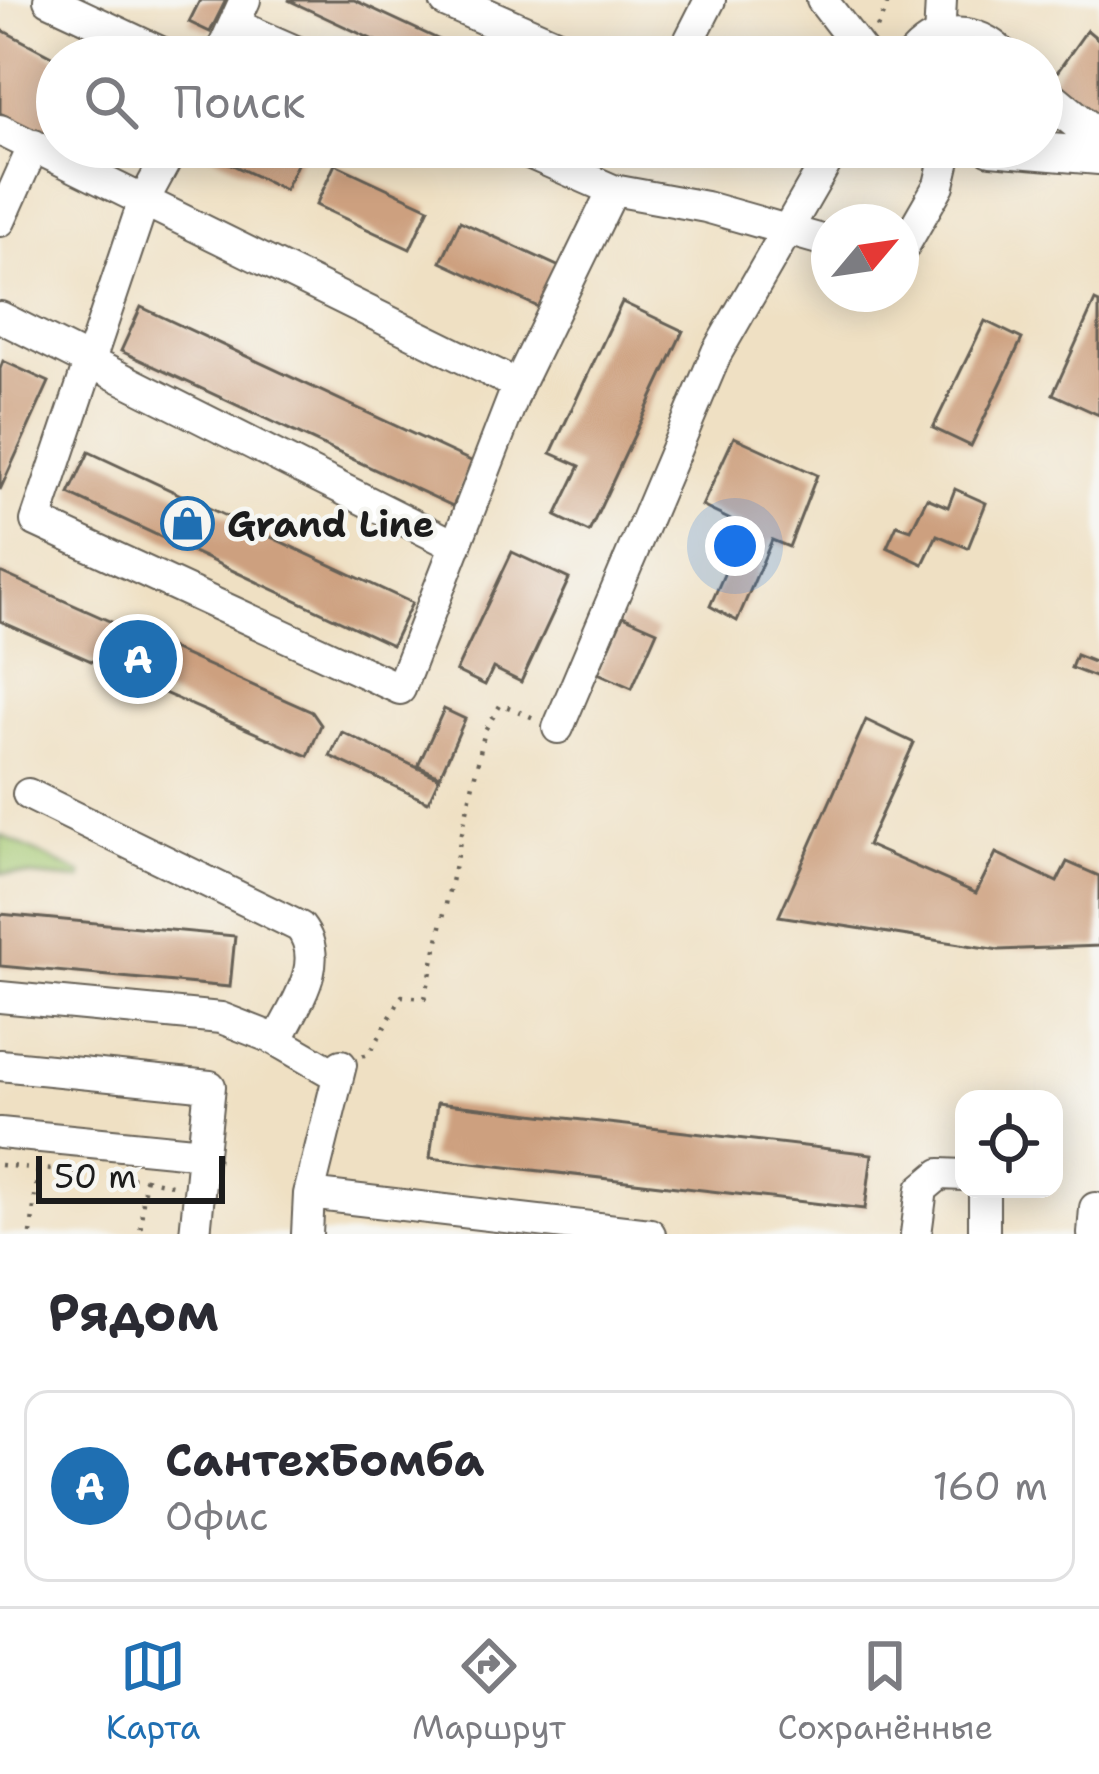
<!DOCTYPE html>
<html lang="ru">
<head>
<meta charset="utf-8">
<style>
	:root { --surface:#fff; --page:#f2f2f3; --text:#2b2b33; --muted:#7c7c81; --line:#e1e1e2; --accent:#1f6fb2 }
	body { margin:0; font-family:"Shantell Sans",sans-serif; background:var(--page); color:var(--text) }
	.controls { position:absolute; right:36px; bottom:36px; display:grid; overflow:hidden; border-radius:24px; box-shadow:0 6px 30px #0003 }
	.controls button { width:108px; height:108px; display:grid; place-items:center; padding:0; border:0; border-bottom:3px solid var(--line); background:var(--surface); color:var(--text); font:60px sans-serif }
	.compass { position:absolute; left:811px; top:204px; width:108px; height:108px; border-radius:50%; background:var(--surface); box-shadow:0 6px 30px #0003; rotate:61deg }
	.scale { position:absolute; left:36px; bottom:30px; width:189px; box-sizing:border-box; padding-left:12px; border:6px solid #1c1c1c; border-top:0; font-size:33px; line-height:42px; white-space:nowrap; color:#1c1c1c; -webkit-text-stroke:9px #f6f6f2; paint-order:stroke }
	.you { position:absolute; left:735px; top:546px; width:42px; height:42px; margin:-30px; border:9px solid #fff; border-radius:50%; background:#1a73e8; box-shadow:0 0 0 18px #1a73e833 }
	.badge { display:grid; place-items:center; width:78px; height:78px; border-radius:50%; background:var(--accent); color:#fff; font-size:39px; font-weight:700 }
	.pin { position:absolute; translate:-50% -50%; border:6px solid #fff; box-shadow:0 3px 12px #0006 }
	.list { margin:0; padding:0; list-style:none }
	h2 { display:flex; justify-content:space-between; align-items:center; height:156px; margin:0; padding:0 48px; font-size:51px }
	h2 small { font-size:39px; font-weight:400; color:var(--muted) }
	.list li { display:grid; grid-template-columns:78px 1fr auto; gap:36px; align-items:center; box-sizing:border-box; height:192px; margin:0 24px 24px; padding:0 24px; border:3px solid var(--line); border-radius:24px }
	.list b { display:block; font-size:45px; white-space:nowrap }
	.list p { margin:0; font-size:39px; white-space:nowrap; color:var(--muted) }
	.list em { font-size:39px; font-style:normal; color:var(--muted) }
	.icon { flex:none; width:66px; height:66px; fill:none; stroke:currentColor; stroke-width:2; stroke-linecap:round; stroke-linejoin:round }
	.map { position:relative; flex:none; width:1099px; height:1234px; overflow:hidden }
	.search { position:absolute; background:var(--surface); box-shadow:0 6px 30px #0003; left:36px; right:36px; top:36px; height:132px; display:flex; align-items:center; gap:30px; box-sizing:border-box; padding:0 42px; border-radius:66px; color:var(--muted); font-size:45px }
	.sheet { height:372px; background:var(--surface) }
	nav { display:flex; justify-content:space-around; align-items:center; box-sizing:border-box; height:168px; border-top:3px solid var(--line); background:var(--surface); font-size:33px; color:var(--muted) }
	nav a { display:grid; justify-items:center; gap:6px }
	nav .on { color:var(--accent) }
	.map>svg:first-child { display:block }
	.green { fill:#a6c973; stroke:#617248; stroke-width:3 }
	.building { fill:#cda07f }
	.lines { fill:none; stroke-linecap:round; stroke-linejoin:round }
	.minor-casing { stroke:#666156; stroke-width:34 }
	.major-casing { stroke:#666156; stroke-width:40 }
	.path { stroke:#666156; stroke-width:4.5; stroke-dasharray:3 9; stroke-linecap:butt }
	.minor { stroke:#fff; stroke-width:30 }
	.major { stroke:#fff; stroke-width:36 }
	.labels { text-anchor:middle; stroke-width:9; stroke-linejoin:round; paint-order:stroke }
	.poi-label { font-size:36px; font-weight:bold; fill:#1c1c1c; stroke:#f6f6f2; text-anchor:start }
</style>
</head>
<body>
<div class="map">
<svg width="1099" height="1234" viewBox="0 0 1099 1234">
	<rect width="100%" height="100%" fill="#f6f6f2"/>
	<filter id="ink" filterUnits="userSpaceOnUse"><feTurbulence type="fractalNoise" baseFrequency=".00833" numOctaves="2"/><feDisplacementMap in="SourceGraphic" scale="24" xChannelSelector="R" yChannelSelector="G"/><feConvolveMatrix kernelMatrix="1 2 1 2 8 2 1 2 1" color-interpolation-filters="sRGB"/></filter>
	<filter id="wash" filterUnits="userSpaceOnUse"><feTurbulence type="fractalNoise" baseFrequency=".004" numOctaves="4" result="noise"/><feDisplacementMap in="SourceGraphic" scale="48" xChannelSelector="R" yChannelSelector="G"/><feGaussianBlur stdDeviation="2.7" result="paint"/><feColorMatrix in="noise" values="0 0 0 0 0 0 0 0 0 0 0 0 0 0 0 0 0 1.4 0 .05"/><feComposite in="paint" operator="in"/></filter>
	<g filter="url(#wash)">
		<rect width="100%" height="100%" fill="#efe0c3"/>
		<path class="green" d="M0,835L82,874L81,880L0,873Z"/>
		<g id="blocks">
			<path class="building" d="M200,0H226L210,32L189,22Z
				M288,0H354L459,49L456,57H410Z
				M0,29L57,59V143L0,113Z
				M1087,30L1099,40V117L1051,81Z
				M213,147H300L304,149L285,190L210,154Z
				M335,164L429,208L410,249L316,205Z
				M460,221L566,270L547,311L441,262Z
				M1095,301L1099,303V415L1053,394Z
				M622,302L683,331L589,532L556,516L580,466L551,453Z
				M141,307L473,462L453,506L121,351Z
				M985,321L1022,339L971,446L933,428Z
				M3,361L49,382L0,490V369Z
				M734,437L817,475L789,547L772,540L737,621L710,606L745,527L702,506Z
				M89,452L412,603L392,645L69,494Z
				M955,489L986,503L968,548L937,535L923,564L887,547L897,525L911,530L927,498L948,507Z
				M512,552L569,579L521,682L493,668L485,685L456,671Z
				M0,572L312,712L321,725L308,756L0,621Z
				M623,616L657,631L632,688L598,673Z
				M1076,655L1099,664L1097,678L1071,668Z
				M444,709L465,719L440,776L418,766Z
				M866,720L914,743L867,845L976,893L996,853L1057,882L1067,862L1099,876V946L999,950L779,916Z
				M342,732L439,778L428,802L330,756Z
				M0,914L235,936L230,987L0,966Z
				M437,1103L872,1154L865,1209L430,1158Z"/>
		</g>
	</g>
	<g filter="url(#ink)">
		<use href="#blocks" fill-opacity="0" stroke="#666156" stroke-width="3"/>
		<g class="lines">
			<defs>
				<path id="minor" d="M49,0L171,57
					M822,0L866,57
					M234,24L309,57
					M939,39L941,0
					M219,57L245,0
					M681,57L710,0
					M0,130L518,385
					M173,147L144,200L36,521L400,689L518,385L613,190
					M515,147L613,190L706,207L829,242
					M0,221L34,145
					M901,251L939,185L948,147
					M0,317L456,546
					M558,728L717,352L835,147
					M28,794L300,927C328,963 294,1005 277,1041
					M0,997L221,1018L272,1038L338,1076
					M0,1065L210,1086L203,1153
					M0,1133L203,1153L195,1234
					M309,1194L650,1234
					M307,1234L309,1194L341,1065
					M916,1234L922,1189L940,1174L964,1175
					M984,1234V1189
					M1093,1234L1095,1208"/>
				<path id="major" d="M448,0L578,57
					M915,57C941,29 976,30 1002,57
					M1042,92L1099,139
					M991,147L1099,156"/>
			</defs>
			<use href="#minor" class="minor-casing"/>
			<use href="#major" class="major-casing"/>
			<path class="path" d="M877,28L889,0
				M363,1056L370,1053L402,996L425,998L485,730L501,704L536,719
				M0,1165L145,1179L140,1234
				M145,1179L172,1185
				M31,1234L38,1169"/>
			<use href="#minor" class="minor"/>
			<use href="#major" class="major"/>
		</g>
	</g>
	<defs>
		<symbol id="shop-ring" viewBox="-11 -11 22 22"><circle r="9.5" fill="#f6f6f2" stroke="#1f6fb2" stroke-width="1.5"/><path d="M-5-2.5h2.3a2.7 3.5 0 0 1 5.4 0H5L5.5 6h-11ZM-1.5-2.5h3a1.5 2.3 0 0 0-3 0Z" fill="#1f6fb2"/></symbol>
	</defs>
	<g fill-rule="evenodd">
		<use href="#shop-ring" x="158" y="494" width="59" height="59"/>
	</g>
	<g class="labels">
		<g class="poi-label">
			<text x="227" y="537">Grand Line</text>
		</g>
	</g>
</svg>
<div class="controls">
<button><svg class="icon" aria-label="locate" viewBox="0 0 24 24"><circle cx="12" cy="12" r="6"/><path d="M12 2v4M12 18v4M2 12h4M18 12h4"/></svg></button>
</div>
<svg class="compass" viewBox="-18 -18 36 36"><path d="M0-13l5 13h-10z" fill="#e53935"/><path d="M0 13l5-13h-10z" fill="#7c7c81"/></svg>
<div class="scale">50 m</div>
<div class="you"></div>
<div class="pin badge" style="left:138px;top:659px">A</div>
<div class="search"><svg class="icon" aria-label="search" viewBox="0 0 24 24"><circle cx="10" cy="10" r="6"/><path d="M15 15l6 6"/></svg>Поиск</div>
</div>
<section class="sheet">
<h2>Рядом<small></small></h2>
<ul class="list">
<li><span class="badge">A</span><div><b>СантехБомба</b><p>Офис</p></div><em>160 m</em></li>
</ul>
</section>
<nav>
<a class="on"><svg class="icon" aria-label="map" viewBox="0 0 24 24"><path d="M3 6l6-2 6 2 6-2v14l-6 2-6-2-6 2zM9 4v14M15 6v14"/></svg>Карта</a>
<a><svg class="icon" aria-label="directions" viewBox="0 0 24 24"><path d="M12 3l9 9-9 9-9-9zM9 14v-3h6M13 9l2 2-2 2"/></svg>Маршрут</a>
<a><svg class="icon" aria-label="saved" viewBox="0 0 24 24"><path d="M7 4h10v16l-5-4-5 4z"/></svg>Сохранённые</a>
</nav>
</body>
</html>
